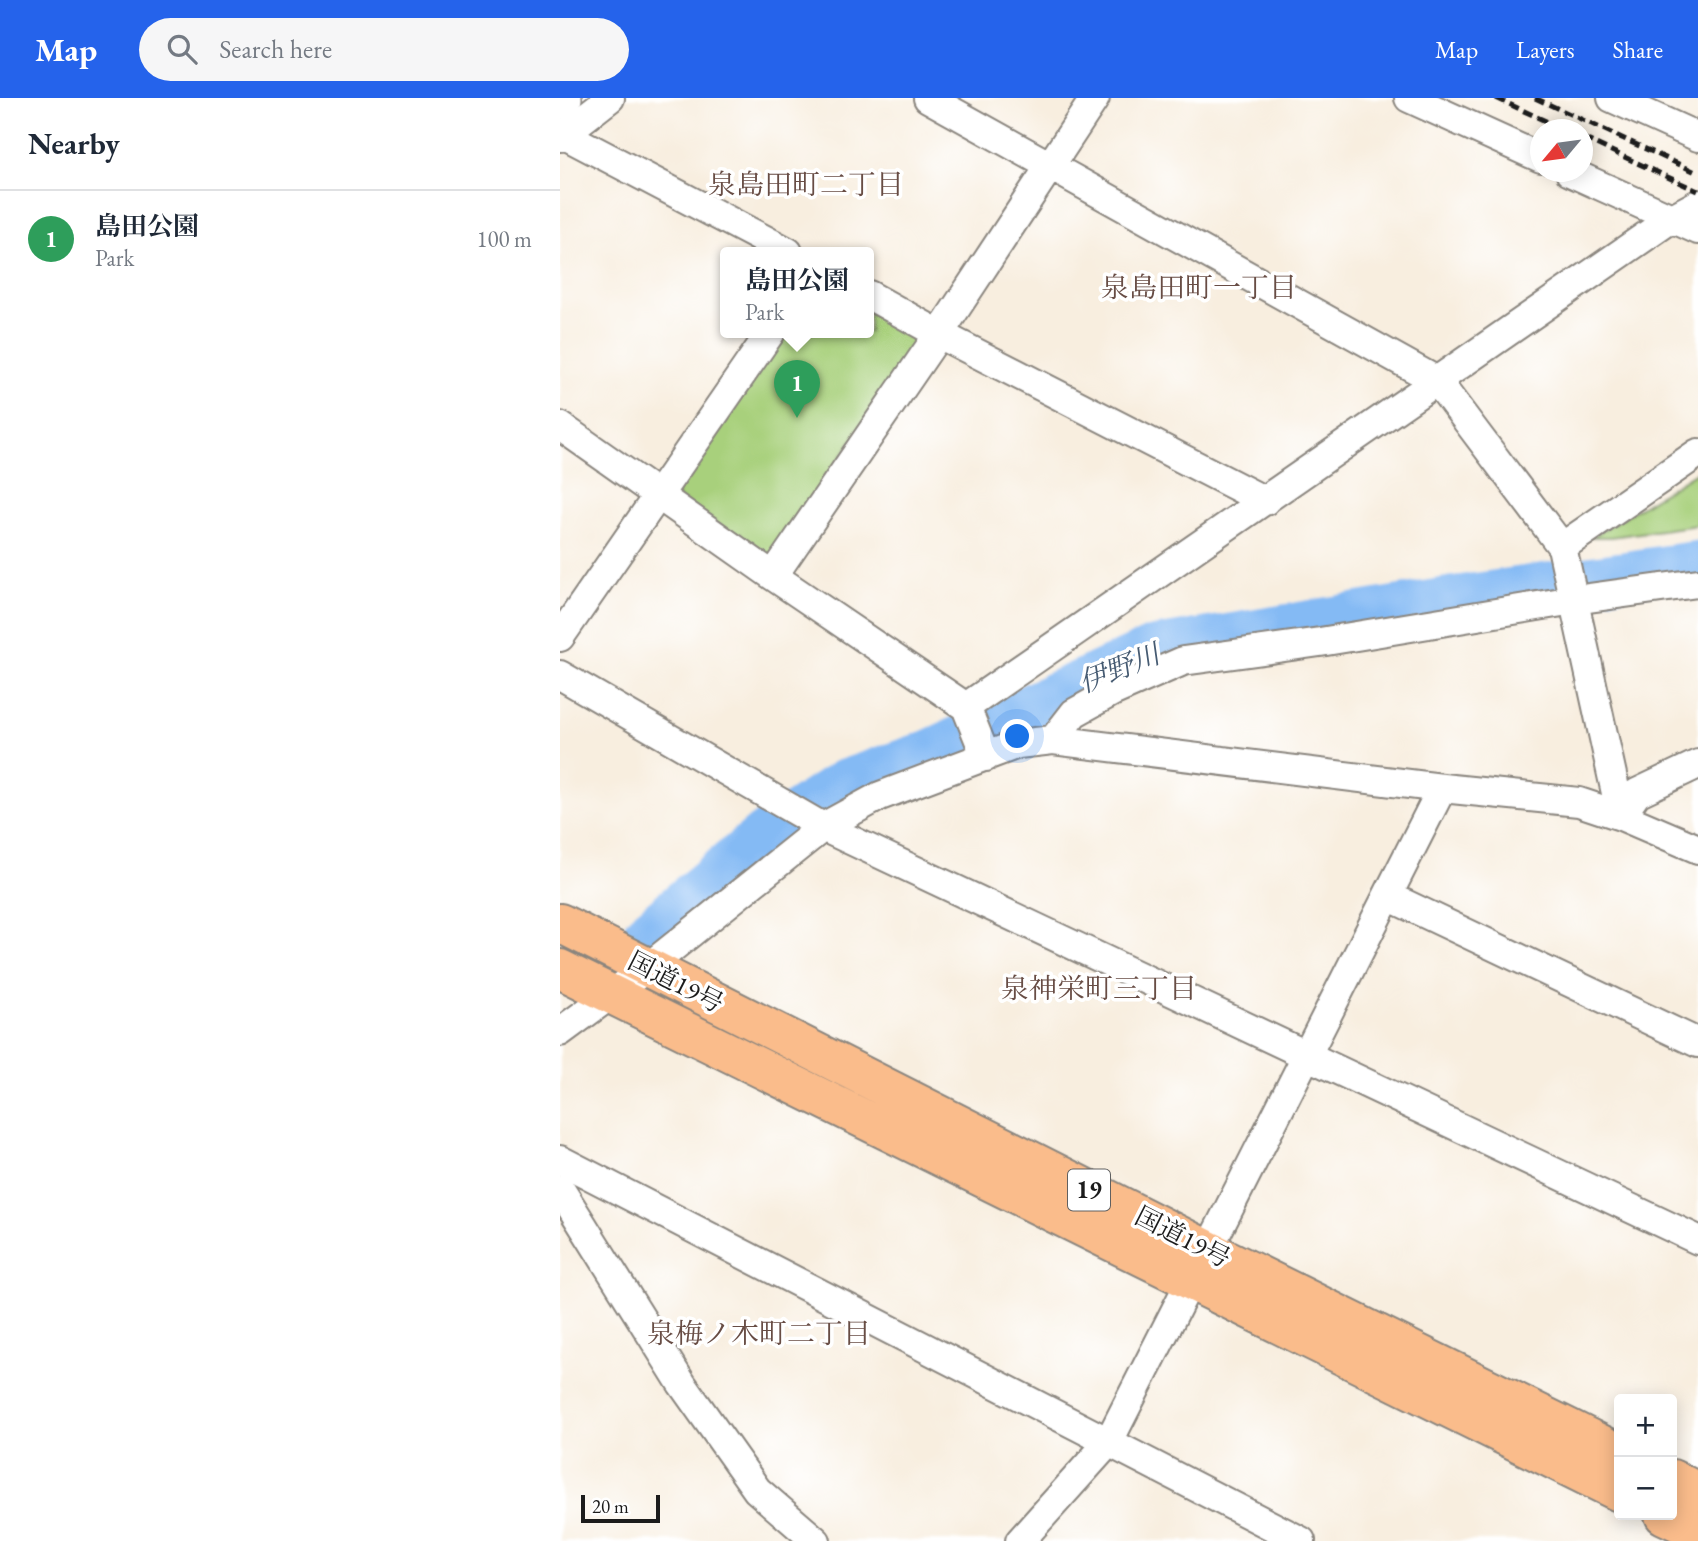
<!DOCTYPE html>
<html lang="en">
<head>
<meta charset="utf-8">
<style>
	:root { --surface:#fff; --page:#f6f6f7; --text:#1f2937; --muted:#747a83; --line:#e0e1e3; --accent:#2563eb }
	body { margin:0; font-family:"EB Garamond","Noto Serif JP",serif; background:var(--page); color:var(--text) }
	.controls { position:absolute; right:21px; bottom:21px; display:grid; overflow:hidden; border-radius:7px; box-shadow:0 4px 18px #0003 }
	.controls button { width:63px; height:63px; display:grid; place-items:center; padding:0; border:0; border-bottom:2px solid var(--line); background:var(--surface); color:var(--text); font:35px sans-serif }
	.compass { position:absolute; left:970px; top:21px; width:63px; height:63px; border-radius:50%; background:var(--surface); box-shadow:0 4px 18px #0003; rotate:241deg }
	.scale { position:absolute; left:21px; bottom:18px; width:79px; box-sizing:border-box; padding-left:7px; border:4px solid #1c1c1c; border-top:0; font-size:19px; line-height:24px; white-space:nowrap; color:#1c1c1c; -webkit-text-stroke:5px #fff; paint-order:stroke }
	.you { position:absolute; left:458px; top:639px; width:24px; height:24px; margin:-18px; border:5px solid #fff; border-radius:50%; background:#1a73e8; box-shadow:0 0 0 10px #1a73e833 }
	.badge { display:grid; place-items:center; width:46px; height:46px; border-radius:50%; background:var(--accent); color:#fff; font-size:23px; font-weight:700 }
	.pin { position:absolute; translate:-50% -58px; filter:drop-shadow(0 2px 4px #0008) }
	.pin::after { content:''; position:absolute; top:37px; width:24px; height:21px; background:inherit; clip-path:polygon(0 0,100% 0,50% 100%) }
	.popup { position:absolute; left:160px; top:149px; width:154px; height:91px; box-sizing:border-box; display:grid; place-content:center; border-radius:7px; background:var(--surface); filter:drop-shadow(0 2px 5px #0005); font-size:23px; white-space:nowrap; color:var(--muted) }
	.popup b { font-size:26px; color:var(--text) }
	.popup::after { content:''; position:absolute; left:50%; top:100%; margin-left:-14px; border:14px solid transparent; border-top-color:var(--surface) }
	.list { margin:0; padding:0; list-style:none }
	h2 { display:flex; justify-content:space-between; align-items:center; height:91px; margin:0; padding:0 28px; font-size:30px }
	h2 small { font-size:23px; font-weight:400; color:var(--muted) }
	.list li { display:grid; grid-template-columns:46px 1fr auto; gap:21px; align-items:center; box-sizing:border-box; height:98px; padding:0 28px; border-top:2px solid var(--line) }
	.list b { display:block; font-size:26px; white-space:nowrap }
	.list p { margin:0; font-size:23px; white-space:nowrap; color:var(--muted) }
	.list em { font-size:23px; font-style:normal; color:var(--muted) }
	.icon { flex:none; width:38px; height:38px; fill:none; stroke:currentColor; stroke-width:2; stroke-linecap:round; stroke-linejoin:round }
	.map { position:relative; flex:none; width:1138px; height:1443px; overflow:hidden }
	header { display:flex; align-items:center; gap:42px; box-sizing:border-box; height:98px; padding:0 35px; background:var(--accent); color:#fff }
	header strong { font-size:33px }
	nav { display:flex; gap:38px; margin-inline-start:auto; font-size:24px }
	.search { width:490px; height:63px; background:var(--page); display:flex; align-items:center; gap:18px; box-sizing:border-box; padding:0 24px; border-radius:38px; color:var(--muted); font-size:26px }
	main { display:flex }
	aside { flex:1; background:var(--surface) }
	.map>svg:first-child { display:block }
	.green { fill:#a8d07c; stroke:#62764c; stroke-width:2 }
	.lines { fill:none; stroke-linecap:round; stroke-linejoin:round }
	.river { stroke:#84baf4; stroke-width:47 }
	.minor-casing { stroke:#8a857e; stroke-width:32 }
	.tertiary-casing { stroke:#8a857e; stroke-width:38 }
	.trunk-casing { stroke:#8a857e; stroke-width:42 }
	.minor { stroke:#fff; stroke-width:28 }
	.tertiary { stroke:#fff; stroke-width:35 }
	.trunk { stroke:#fabc8b; stroke-width:38 }
	.rail { stroke:#1c1c1c; stroke-width:5; stroke-dasharray:10 5; stroke-linecap:butt }
	.labels { text-anchor:middle; stroke-width:7; stroke-linejoin:round; paint-order:stroke }
	.shield { fill:#fff; stroke:#606060; stroke-width:2 }
	.shield-label { font-size:24px; font-weight:bold; fill:#1c1c1c }
	.street-label { font-size:26px; fill:#1c1c1c; stroke:#fff }
	.neighbourhood-label { font-size:28px; fill:#684d45; stroke:#fff }
	.water-label { font-size:28px; font-style:italic; fill:#465b72; stroke:#fff }
</style>
</head>
<body>
<header>
<strong>Map</strong>
<div class="search"><svg class="icon" aria-label="search" viewBox="0 0 24 24"><circle cx="10" cy="10" r="6"/><path d="M15 15l6 6"/></svg>Search here</div>
<nav><a>Map</a><a>Layers</a><a>Share</a></nav>
</header>
<main>
<aside>
<h2>Nearby<small></small></h2>
<ul class="list">
<li><span class="badge" style="background:#2e9e5b">1</span><div><b>島田公園</b><p>Park</p></div><em>100 m</em></li>
</ul>
</aside>
<div class="map">
<svg width="1138" height="1443" viewBox="0 0 1138 1443">
	<rect width="100%" height="100%" fill="#fff"/>
	<filter id="ink" filterUnits="userSpaceOnUse"><feTurbulence type="fractalNoise" baseFrequency=".0143" numOctaves="2"/><feDisplacementMap in="SourceGraphic" scale="14" xChannelSelector="R" yChannelSelector="G"/><feConvolveMatrix kernelMatrix="1 2 1 2 8 2 1 2 1" color-interpolation-filters="sRGB"/></filter>
	<filter id="wash" filterUnits="userSpaceOnUse"><feTurbulence type="fractalNoise" baseFrequency=".00686" numOctaves="4" result="noise"/><feDisplacementMap in="SourceGraphic" scale="28" xChannelSelector="R" yChannelSelector="G"/><feGaussianBlur stdDeviation="1.57" result="paint"/><feColorMatrix in="noise" values="0 0 0 0 0 0 0 0 0 0 0 0 0 0 0 0 0 1.4 0 .05"/><feComposite in="paint" operator="in"/></filter>
	<g filter="url(#wash)">
		<rect width="100%" height="100%" fill="#f8eedf"/>
		<path class="green" d="M309,213L357,238V248L215,456L207,459L118,400L116,392L224,234H309Z
			M1138,373V427L1051,439H1032Z"/>
		<g class="lines">
			<path class="river" d="M86,836L203,738L284,685L365,657L593,552L892,502L1138,466"/>
		</g>
	</g>
	<g filter="url(#ink)">
		<g class="lines">
			<defs>
				<path id="minor" d="M368,0L877,283L1002,449L1061,718
					M849,0L981,60
					M1052,0L1138,39
					M3,36L228,154
					M0,39L50,0
					M1010,74L1138,132
					M309,197L379,236L705,403
					M0,328L213,478L406,609L426,659
					M1002,449L1138,355
					M213,478L379,236L535,0
					M0,539L211,234
					M0,577L263,729L1138,1142
					M406,609L1112,120L1138,106
					M493,642L514,615L552,594L623,563L760,544L1014,502L1138,485
					M1061,718L1077,695L1138,666
					M828,798L1138,945
					M0,934L87,870L263,729L320,698L458,646L493,642L882,690L1019,704L1061,718L1138,751
					M0,1062L741,1443
					M0,1091L122,1286L197,1392L256,1443
					M648,1152L882,690
					M460,1443L548,1345L631,1182"/>
				<path id="tertiary" d="M0,3L4,0"/>
				<path id="trunk" d="M0,825L648,1152L1059,1355
					M0,871L1059,1394
					M1112,1381L1138,1394
					M1104,1417L1138,1433"/>
			</defs>
			<use href="#minor" class="minor-casing"/>
			<use href="#tertiary" class="tertiary-casing"/>
			<use href="#trunk" class="trunk-casing"/>
			<use href="#minor" class="minor"/>
			<use href="#tertiary" class="tertiary"/>
			<use href="#trunk" class="trunk"/>
			<path class="rail" d="M936,0L1005,32
				M975,0L1138,75
				M1023,40L1138,93"/>
		</g>
	</g>
	<g class="labels">
		<rect class="shield" x="508" y="1071.5" width="42" height="41" rx="5"/>
		<g class="shield-label">
			<text x="529" y="1100">19</text>
		</g>
		<g class="street-label">
			<text transform="translate(116 884) rotate(27)" y="9">国道19号</text>
			<text transform="translate(623 1139) rotate(27)" y="9">国道19号</text>
		</g>
		<g class="neighbourhood-label">
			<text x="246" y="96">泉島田町二丁目</text>
			<text x="639" y="199">泉島田町一丁目</text>
			<text x="539" y="900">泉神栄町三丁目</text>
			<text x="199" y="1245">泉梅ノ木町二丁目</text>
		</g>
		<g class="water-label">
			<text transform="translate(559 570) rotate(-22)" y="10">伊野川</text>
		</g>
	</g>
</svg>
<div class="controls">
<button>+</button>
<button>−</button>
</div>
<svg class="compass" viewBox="-18 -18 36 36"><path d="M0-13l5 13h-10z" fill="#e53935"/><path d="M0 13l5-13h-10z" fill="#747a83"/></svg>
<div class="scale">20 m</div>
<div class="you"></div>
<div class="pin badge" style="left:237px;top:320px;background:#2e9e5b">1</div>
<div class="popup"><b>島田公園</b>Park</div>
</div>
</main>
</body>
</html>
